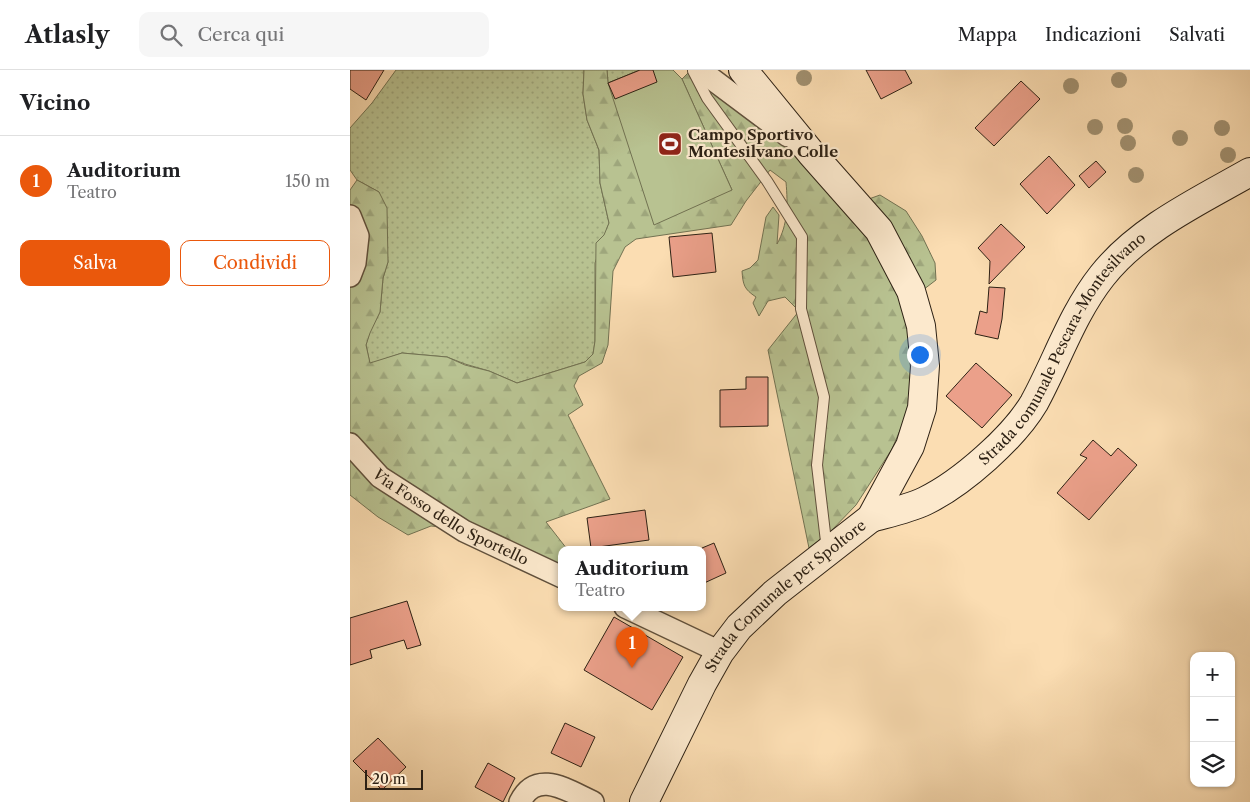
<!DOCTYPE html>
<html lang="it">
<head>
<meta charset="utf-8">
<style>
	:root { --surface:#fff; --page:#f6f6f6; --text:#202124; --muted:#757577; --line:#e0e0e0; --accent:#ea580c }
	body { margin:0; font-family:"Libre Caslon Text",serif; background:var(--page); color:var(--text) }
	.controls { position:absolute; right:15px; bottom:15px; display:grid; overflow:hidden; border-radius:10px; box-shadow:0 1px 4px #0004 }
	.controls button { width:45px; height:45px; display:grid; place-items:center; padding:0; border:0; border-bottom:1px solid var(--line); background:var(--surface); color:var(--text); font:25px sans-serif }
	.scale { position:absolute; left:15px; bottom:12px; width:58px; box-sizing:border-box; padding-left:5px; border:2px solid #2d2114; border-top:0; font-size:14px; line-height:18px; white-space:nowrap; color:#2d2114; -webkit-text-stroke:4px #fce9cd; paint-order:stroke }
	.you { position:absolute; left:569px; top:284px; width:18px; height:18px; margin:-12px; border:4px solid #fff; border-radius:50%; background:#1a73e8; box-shadow:0 0 0 8px #1a73e833 }
	.badge { display:grid; place-items:center; width:32px; height:32px; border-radius:50%; background:var(--accent); color:#fff; font-size:16px; font-weight:700 }
	.pin { position:absolute; translate:-50% -41px; filter:drop-shadow(0 1px 2px #0008) }
	.pin::after { content:''; position:absolute; top:26px; width:18px; height:15px; background:inherit; clip-path:polygon(0 0,100% 0,50% 100%) }
	.popup { position:absolute; left:208px; top:476px; width:148px; height:65px; box-sizing:border-box; display:grid; place-content:center; border-radius:10px; background:var(--surface); filter:drop-shadow(0 1px 4px #0005); font-size:16px; white-space:nowrap; color:var(--muted) }
	.popup b { font-size:19px; color:var(--text) }
	.popup::after { content:''; position:absolute; left:50%; top:100%; margin-left:-10px; border:10px solid transparent; border-top-color:var(--surface) }
	.list { margin:0; padding:0; list-style:none }
	h2 { display:flex; justify-content:space-between; align-items:center; height:65px; margin:0; padding:0 20px; font-size:21px }
	h2 small { font-size:16px; font-weight:400; color:var(--muted) }
	.list li { display:grid; grid-template-columns:32px 1fr auto; gap:15px; align-items:center; box-sizing:border-box; height:90px; padding:0 20px; border-top:1px solid var(--line) }
	.list b { display:block; font-size:19px; white-space:nowrap }
	.list p { margin:0; font-size:16px; white-space:nowrap; color:var(--muted) }
	.list em { font-size:16px; font-style:normal; color:var(--muted) }
	.actions { display:flex; gap:10px; padding:15px 20px }
	.actions a { flex:1; padding:11px 0; border:1px solid var(--accent); border-radius:10px; text-align:center; font-size:18px; color:var(--accent) }
	.actions .main { background:var(--accent); color:#fff }
	.icon { flex:none; width:28px; height:28px; fill:none; stroke:currentColor; stroke-width:2; stroke-linecap:round; stroke-linejoin:round }
	.map { position:relative; flex:none; width:900px; height:732px; overflow:hidden }
	header { display:flex; align-items:center; gap:30px; box-sizing:border-box; height:70px; padding:0 25px; background:var(--surface); border-bottom:1px solid var(--line) }
	header strong { font-size:24px }
	nav { display:flex; gap:28px; margin-inline-start:auto; font-size:18px }
	.search { width:350px; height:45px; background:var(--page); display:flex; align-items:center; gap:12px; box-sizing:border-box; padding:0 18px; border-radius:10px; color:var(--muted); font-size:19px }
	main { display:flex }
	aside { flex:1; background:var(--surface) }
	.map>svg:first-child { display:block }
	.green { fill:url(#green-dots); stroke:#727252 }
	.forest { fill:url(#forest-firs); stroke:#727252 }
	.pitch { fill:#b8c291; stroke:#727252 }
	.building { fill:#eba08a; stroke:#2d2114 }
	.lines { fill:none; stroke-linecap:round; stroke-linejoin:round }
	.lane-casing { stroke:#60503c; stroke-width:12 }
	.street-casing { stroke:#60503c; stroke-width:24 }
	.secondary-casing { stroke:#2d2114; stroke-width:30 }
	.lane { stroke:#fce9cd; stroke-width:10 }
	.street { stroke:#fce9cd; stroke-width:21 }
	.secondary { stroke:#fce9cd; stroke-width:28 }
	.tree { fill:#a19070 }
	.labels { text-anchor:middle; stroke-width:4.5; stroke-linejoin:round; paint-order:stroke }
	.poi-label { font-size:15px; font-weight:bold; fill:#2d2114; stroke:#fce9cd; text-anchor:start }
	.street-label { font-size:15px; fill:#2d2114; stroke:#fce9cd }
</style>
</head>
<body>
<header>
<strong>Atlasly</strong>
<div class="search"><svg class="icon" aria-label="search" viewBox="0 0 24 24"><circle cx="10" cy="10" r="6"/><path d="M15 15l6 6"/></svg>Cerca qui</div>
<nav><a>Mappa</a><a>Indicazioni</a><a>Salvati</a></nav>
</header>
<main>
<aside>
<h2>Vicino<small></small></h2>
<ul class="list">
<li><span class="badge">1</span><div><b>Auditorium</b><p>Teatro</p></div><em>150 m</em></li>
</ul>
<div class="actions"><a class="main">Salva</a><a>Condividi</a></div>
</aside>
<div class="map">
<svg width="900" height="732" viewBox="0 0 900 732">
	<defs>
		<pattern id="green-dots" width="8" height="8" patternUnits="userSpaceOnUse" patternTransform="scale(1.25)"><rect width="8" height="8" fill="#b8c291"/><path d="M2 2h.1M6 6h.1" fill="none" stroke="#9ea67c" stroke-width="1.8" stroke-linecap="round"/></pattern>
		<pattern id="forest-firs" width="22" height="20" patternUnits="userSpaceOnUse" patternTransform="scale(1.25)"><rect width="22" height="20" fill="#b8c291"/><path d="M5 1l3.5 6h-7zM16 11l3.5 6h-7z" fill="#9ea67c"/></pattern>
	</defs>
	<rect width="100%" height="100%" fill="#fbddb2"/>
	<filter id="stains"><feTurbulence type="fractalNoise" baseFrequency=".004" numOctaves="4"/><feColorMatrix values="0 0 0 0 .2 0 0 0 0 .09 0 0 0 0 .02 0 0 0 .5 -.17"/></filter>
	<radialGradient id="worn" r=".72"><stop offset=".6" stop-color="#630" stop-opacity="0"/><stop offset="1" stop-color="#630" stop-opacity=".3"/></radialGradient>
	<path class="green" d="M46,0H234L233,24L237,50L249,80L250,113L259,153L245,193V271L243,285L235,292L167,313L139,301L115,294L97,287L52,283L20,294L16,275L19,263L30,242L33,208L38,192L29,122L7,110L0,100V58L22,33Z
		M257,0H290L258,13Z"/>
	<path class="forest" d="M234,0H257L258,13L265,29L382,120L332,9L338,3L354,12L516,130L530,125L556,141L572,166L585,193L586,210L569,223L563,274V330L542,379L506,435L480,462L459,478L418,280L449,241L435,227L418,231L409,246L403,233L406,227C394,219 393,215 392,201L400,198L408,190L416,147L423,137L429,145L427,174C438,154 438,135 436,112L420,100L396,131L381,155L286,169L275,177L263,201L258,275L252,293L229,306L224,316L233,335L218,345L260,429L196,452L217,479H212V502L127,460L81,456L58,465L28,447L0,425V120L7,110L29,122L37,138L38,192L33,208L30,242L20,263L16,275L20,293L52,283L97,287L115,295L139,301L167,313L235,292L243,284L245,271L246,173L254,165L259,153L250,113L249,80L237,50L233,24Z"/>
	<path class="pitch" d="M290,0H323L332,9L382,120L304,155L258,13Z"/>
	<path class="building" d="M0,0H34L16,30L0,19Z
		M290,0H303L307,12L265,29L258,13Z
		M516,0H555L562,13L531,29Z
		M671,11L690,29L644,76L625,58Z
		M699,86L725,115L697,144L670,114Z
		M746,91L756,102L739,118L729,106Z
		M651,154L675,177L639,214L640,191L628,178Z
		M362,163L366,202L323,207L319,167Z
		M639,217L655,218L652,249L648,269L625,264L630,241L637,243Z
		M626,293L662,325L632,358L596,326Z
		M396,307H418V356L370,357V320L396,319Z
		M743,370L761,386L768,378L787,395L739,450L707,423L737,388L730,385Z
		M295,440L299,470L241,478L237,448Z
		M364,473L376,503L352,514V478Z
		M57,531L71,575L57,579L54,570L20,580L22,588L0,595V548Z
		M264,547L333,587L302,640L234,600Z
		M215,653L245,667L231,697L201,683Z
		M28,668L56,697L32,720L3,691Z
		M138,693L165,708L153,732L125,717Z"/>
	<g class="lines">
		<defs>
			<path id="lane" d="M343,1L357,28L417,111L452,167L451,239L474,327L467,395L477,480"/>
			<g id="street">
				<path d="M350,0L438,66"/>
				<path d="M0,146L8,166L5,193L0,206"/>
				<path id="s1" d="M0,374L30,407L114,461L212,507"/>
				<path d="M275,537L370,582"/>
				<path d="M170,732C187,698 218,721 243,732"/>
			</g>
			<g id="secondary">
				<path id="s2" d="M521,448C539,443 558,439 575,431C612,413 664,367 684,333C707,291 722,244 752,206C789,159 849,131 900,102"/>
				<path id="s3" d="M294,732L352,614L370,582L389,557L425,523L521,448L560,376L572,338L575,296L571,256L561,221L529,160L461,83L393,0"/>
			</g>
		</defs>
		<use href="#lane" class="lane-casing"/>
		<use href="#street" class="street-casing"/>
		<use href="#secondary" class="secondary-casing"/>
		<use href="#lane" class="lane"/>
		<use href="#street" class="street"/>
		<use href="#secondary" class="secondary"/>
	</g>
	<g class="tree">
		<circle cx="454" cy="8" r="8"/>
		<circle cx="769" cy="10" r="8"/>
		<circle cx="721" cy="16" r="8"/>
		<circle cx="775" cy="56" r="8"/>
		<circle cx="745" cy="57" r="8"/>
		<circle cx="872" cy="58" r="8"/>
		<circle cx="830" cy="68" r="8"/>
		<circle cx="778" cy="73" r="8"/>
		<circle cx="878" cy="85" r="8"/>
		<circle cx="786" cy="105" r="8"/>
	</g>
	<defs>
		<symbol id="stadium-square" viewBox="-11 -11 22 22"><rect x="-9" y="-9" width="18" height="18" rx="4" fill="#8f2418" stroke="#fce9cd"/><path d="M0-5a6.5 5 0 1 0 0 10a6.5 5 0 1 0 0-10ZM-3.5-1.8h7v3.6h-7Z" fill="#fff"/></symbol>
	</defs>
	<g fill-rule="evenodd">
		<use href="#stadium-square" x="306" y="60" width="28" height="28"/>
	</g>
	<g class="labels">
		<g class="poi-label">
			<text x="338" y="70">Campo Sportivo<tspan x="338" dy="17">Montesilvano Colle</tspan></text>
		</g>
		<g class="street-label">
			<text dy="5" stroke="none"><textPath href="#s2" startOffset="266">Strada comunale Pescara-Montesilvano</textPath></text>
			<text dy="5" stroke="none"><textPath href="#s1" startOffset="126">Via Fosso dello Sportello</textPath></text>
			<text dy="5" stroke="none"><textPath href="#s3" startOffset="254">Strada Comunale per Spoltore</textPath></text>
		</g>
	</g>
	<rect width="100%" height="100%" filter="url(#stains)"/>
	<rect width="100%" height="100%" fill="url(#worn)"/>
</svg>
<div class="controls">
<button>+</button>
<button>−</button>
<button><svg class="icon" aria-label="layers" viewBox="0 0 24 24"><path d="M12 4l9 5-9 5-9-5zM3 14l9 5 9-5"/></svg></button>
</div>
<div class="scale">20 m</div>
<div class="you"></div>
<div class="pin badge" style="left:282px;top:598px">1</div>
<div class="popup"><b>Auditorium</b>Teatro</div>
</div>
</main>
</body>
</html>
